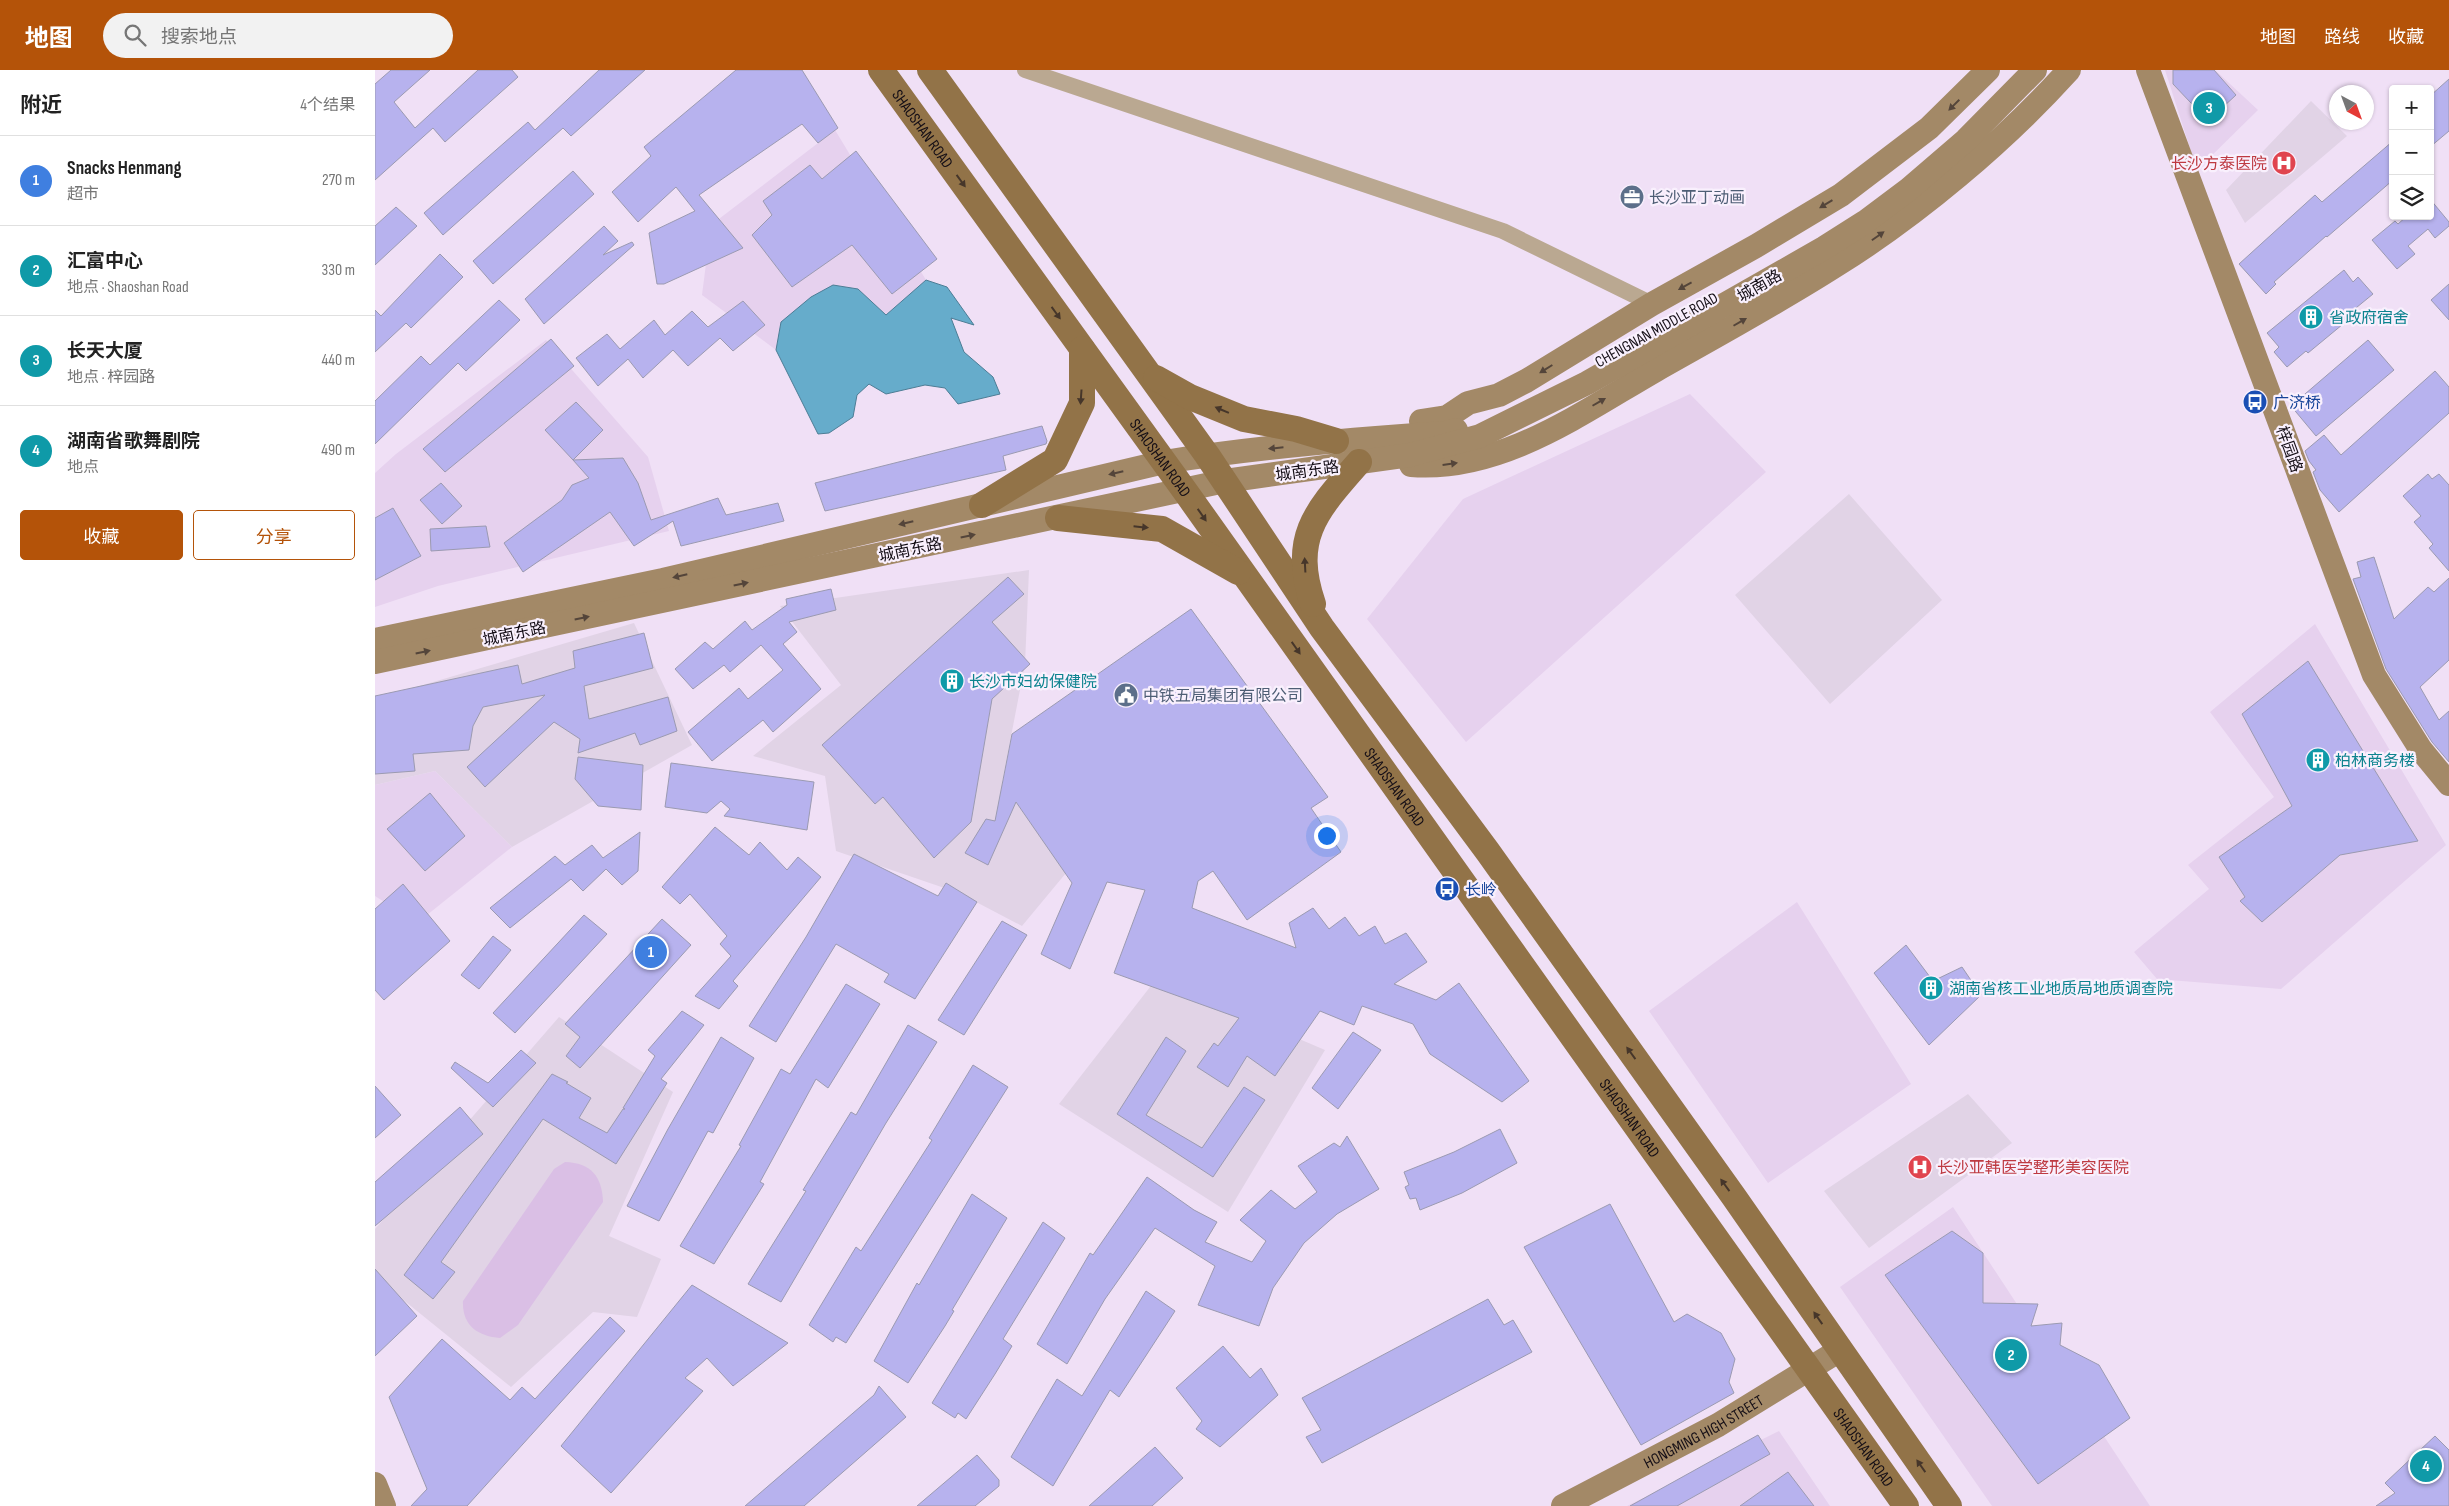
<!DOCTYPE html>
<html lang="zh">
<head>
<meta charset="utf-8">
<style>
	:root { --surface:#fff; --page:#f2f2f2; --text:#222; --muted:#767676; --line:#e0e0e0; --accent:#b45309 }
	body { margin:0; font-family:"Sofia Sans Condensed","Noto Sans SC",sans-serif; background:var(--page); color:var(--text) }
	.controls { position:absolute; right:15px; top:15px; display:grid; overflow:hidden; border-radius:5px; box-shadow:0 1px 4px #0004 }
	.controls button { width:45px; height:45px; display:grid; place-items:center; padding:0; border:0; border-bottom:1px solid var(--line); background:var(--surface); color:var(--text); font:25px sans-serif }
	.compass { position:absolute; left:1954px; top:15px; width:45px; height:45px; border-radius:50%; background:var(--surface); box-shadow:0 1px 4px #0004; rotate:139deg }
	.you { position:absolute; left:951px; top:765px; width:18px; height:18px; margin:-12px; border:4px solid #fff; border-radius:50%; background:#1a73e8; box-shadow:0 0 0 8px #1a73e833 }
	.badge { display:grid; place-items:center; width:32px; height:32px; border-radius:50%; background:var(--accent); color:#fff; font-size:16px; font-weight:700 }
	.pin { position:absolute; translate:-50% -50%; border:2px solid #fff; box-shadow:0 1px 5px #0006 }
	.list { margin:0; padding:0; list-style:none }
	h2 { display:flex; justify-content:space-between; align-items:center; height:65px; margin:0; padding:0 20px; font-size:21px }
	h2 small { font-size:16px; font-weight:400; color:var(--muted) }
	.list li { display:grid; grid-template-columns:32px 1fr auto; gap:15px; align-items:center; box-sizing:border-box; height:90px; padding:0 20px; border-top:1px solid var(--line) }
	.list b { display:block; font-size:19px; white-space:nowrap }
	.list p { margin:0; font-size:16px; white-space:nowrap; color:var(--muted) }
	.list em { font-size:16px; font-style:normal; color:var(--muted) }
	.actions { display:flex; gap:10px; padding:15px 20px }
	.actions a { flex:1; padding:11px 0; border:1px solid var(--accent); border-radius:5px; text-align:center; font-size:18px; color:var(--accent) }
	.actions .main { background:var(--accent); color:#fff }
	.icon { flex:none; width:28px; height:28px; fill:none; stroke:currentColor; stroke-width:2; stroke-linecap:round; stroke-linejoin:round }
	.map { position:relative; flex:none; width:2074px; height:1436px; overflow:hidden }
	header { display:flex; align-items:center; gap:30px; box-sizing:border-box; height:70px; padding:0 25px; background:var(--accent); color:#fff }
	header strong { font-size:24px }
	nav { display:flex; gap:28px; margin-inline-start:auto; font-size:18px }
	.search { width:350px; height:45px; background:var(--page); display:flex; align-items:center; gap:12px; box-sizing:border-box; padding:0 18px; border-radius:28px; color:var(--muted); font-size:19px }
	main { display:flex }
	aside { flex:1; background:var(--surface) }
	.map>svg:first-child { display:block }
	.built { fill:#e6d1ee }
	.education { fill:#e1d3e6 }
	.green { fill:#dabfe5 }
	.water { fill:#66accb; stroke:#4d7d95 }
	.building { fill:#b7b2ee; stroke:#9b9ab1 }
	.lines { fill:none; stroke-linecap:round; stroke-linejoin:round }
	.street { stroke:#baa891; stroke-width:16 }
	.secondary { stroke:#a38967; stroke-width:24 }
	.primary { stroke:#927348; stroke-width:26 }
	.oneway { fill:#54453a }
	.oneway2 { fill:#46362a }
	.labels { text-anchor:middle; stroke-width:4.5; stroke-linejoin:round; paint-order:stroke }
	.street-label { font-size:16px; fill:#140e16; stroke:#f9f0fd }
	.health-label { font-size:16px; fill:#be3a42; stroke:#f9f0fd; text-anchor:end }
	.service-label { font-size:16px; fill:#4e5e75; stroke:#f9f0fd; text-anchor:start }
	.culture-label { font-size:16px; fill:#0d838f; stroke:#f9f0fd; text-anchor:start }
	.transit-label { font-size:16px; fill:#164399; stroke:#f9f0fd; text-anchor:start }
</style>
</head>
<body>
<header>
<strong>地图</strong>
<div class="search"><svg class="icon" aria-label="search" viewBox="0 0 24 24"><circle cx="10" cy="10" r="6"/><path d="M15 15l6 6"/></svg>搜索地点</div>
<nav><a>地图</a><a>路线</a><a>收藏</a></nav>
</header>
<main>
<aside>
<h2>附近<small>4个结果</small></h2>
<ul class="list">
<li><span class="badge" style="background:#3f7fe0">1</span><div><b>Snacks Henmang</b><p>超市</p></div><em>270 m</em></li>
<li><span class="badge" style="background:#0f9aa8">2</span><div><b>汇富中心</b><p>地点 · Shaoshan Road</p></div><em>330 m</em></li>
<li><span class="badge" style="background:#0f9aa8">3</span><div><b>长天大厦</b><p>地点 · 梓园路</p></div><em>440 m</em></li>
<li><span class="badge" style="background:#0f9aa8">4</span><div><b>湖南省歌舞剧院</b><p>地点</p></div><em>490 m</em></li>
</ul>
<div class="actions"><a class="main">收藏</a><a>分享</a></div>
</aside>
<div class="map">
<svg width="2074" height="1436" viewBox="0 0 2074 1436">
	<rect width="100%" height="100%" fill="#f0e0f6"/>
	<path class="built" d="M1790,0H1840L1883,40L1822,100Z
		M460,60L551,210L511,245L483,219L407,252L401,280L327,225L336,155Z
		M171,270L273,387L294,461L63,516L0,537V403L21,384Z
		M1315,324L1391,402L1091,672L992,549L1088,429Z
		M1940,554L2071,775L1906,919L1782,909L1759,882L1834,819L1813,795L1899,727L1835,642Z
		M60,701L137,777L42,853L0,826V715Z
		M1422,832L1536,1014L1393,1113L1274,941Z
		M1578,1137L1775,1436H1617L1465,1217Z
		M1404,1361L1455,1436H1252Z"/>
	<path class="education" d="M1936,31L1972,66L1870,153L1851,120Z
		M1474,424L1567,530L1455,634L1360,525Z
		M654,500L650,594L627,713L691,803L647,856L584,823L461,781L450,706L378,686L466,615L405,536Z
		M259,553L317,675L137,777L60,701L0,715V629Z
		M782,908L950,980L853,1142L684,1034Z
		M184,947L298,1022L234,1166L286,1189L262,1247L218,1242L136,1317L0,1207V1159Z
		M1593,1024L1637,1073L1494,1178L1449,1121Z"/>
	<path class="green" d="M190,1092C216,1093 227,1106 228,1132L143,1255L125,1268C103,1266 87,1256 88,1231L179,1099Z"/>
	<path class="water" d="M551,210L572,217L599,255L576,248L589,282L618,307L625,324L583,334L570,318L550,315L511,324L494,314L482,325L478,347L454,363L443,364L401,280L406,252L436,227L458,215L483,219L511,245Z"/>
	<path class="building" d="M16,0H55L19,32L40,58L103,0H137L143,7L70,72L58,58L0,110V14Z
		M224,0H270L196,66L188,58L68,165L49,143L153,52L160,60Z
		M361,0H427L463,58L443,73L427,54L324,125L368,178L289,214H282L274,163L320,141L301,117L263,152L237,122L276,86L269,77Z
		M1798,0H1839L1861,25L1833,51L1798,14Z
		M2074,9V61L2055,77V26Z
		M2018,71V110L1952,167L1951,166L1899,212L1901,214L1891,224L1864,194L1940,125L1947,132Z
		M481,81L562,189L517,224L477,175L417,217L377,165L397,145L388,131L435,95L447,109Z
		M198,101L219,124L118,214L98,191Z
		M2055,129L2074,152V156L2060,168L2053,159L2033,176L2040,184L2022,199L1997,170L2020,151L2023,154L2032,146H2055Z
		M21,137L42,156L0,195V156Z
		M229,156L243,171L228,185L257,172L259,175L169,254L150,229Z
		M65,184L88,207L36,258L31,253L0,282V240L6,246Z
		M1969,200L1978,212L1983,207L1998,224L1976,242L1979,245L1933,283L1931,281L1912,297L1899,282L1904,277L1892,263Z
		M2074,214V250L2056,230Z
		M124,230L145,250L91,301L83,293L0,374V331L46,286L55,295Z
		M368,231L390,255L358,281L345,268L313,296L298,280L268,308L253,289L223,316L201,288L232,264L245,279L279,250L290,265L317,241L333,257Z
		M176,269L199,296L70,402L48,379Z
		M1993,270L2019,300L1941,366L1916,336Z
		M2060,301L2074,317V343L1964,442L1945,420L1938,402L1941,400L1934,391L1930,381L1949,365L1966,385Z
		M201,332L228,360L198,390L170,360Z
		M667,356L672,371L671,374L628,386L631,400L450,441L440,413Z
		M248,388L263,413L276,450L343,428L351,445L403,433L409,451L306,476L298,451L259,476L235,442L148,502L129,473L187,430L197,415L214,408L198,390Z
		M2053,404L2057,409L2064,404L2074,415V501L2054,478L2058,474L2039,452L2046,446L2028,426Z
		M66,413L87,436L67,454L45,430Z
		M18,438L46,486L0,510V448Z
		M111,456L115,477L56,481L55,459Z
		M1999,487L2019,549L2053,517L2059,522L2074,508V590L2045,617L2064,650L2074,641V692L2057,672L2011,599L1978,509L1986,507L1982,492Z
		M633,507L649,524L617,552L655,594L617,629L596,752L559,788L508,727L500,734L447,675Z
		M456,519L461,540L414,552L422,562L408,574L446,619L398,662L388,650L337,691L313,662L364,618L373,629L408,600L386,575L355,602L349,595L318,619L300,599L330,572L338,579L370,551L377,560L412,535L411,529Z
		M816,539L953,727L936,738L966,782L872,850L838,801L823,811L817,838L921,878L914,853L938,838L954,859L970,847L984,866L1000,856L1010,874L1031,863L1052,892L1019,914L1061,930L1084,913L1154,1011L1127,1032L1055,984L1038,954L987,936L979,955L945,941L900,1006L872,986L853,1017L822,997L839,973L843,976L864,948L739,903L770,820L732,812L695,899L666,884L697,813L641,732L613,795L590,783L611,749L620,751L637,664Z
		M269,563L278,598L209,616L214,649L293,627L302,661L265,675L260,663L203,683L205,669L179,652L110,717L92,697L170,625L108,637L98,656L94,680L38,684L40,701L0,704V626L143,595L147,614L200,598L198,581Z
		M1933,591L2043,771L1965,785L1887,852L1865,831L1870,827L1844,787L1917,736L1867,644Z
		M203,687L268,695L266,740L223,736L200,709Z
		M296,693L439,712L432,760L349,746L355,739L346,731L332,743L290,737Z
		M55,723L90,766L50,801L12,759Z
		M340,757L374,785L385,772L412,800L423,787L446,807L358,911L363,916L344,939L320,926L356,886L345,874L352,866L315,824L305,834L287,817Z
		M265,762L263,801L247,815L231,799L208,821L196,809L135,858L115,838L180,786L190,795L217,775L228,788Z
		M479,784L563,826L571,813L602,832L540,929L509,912L514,904L461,874L401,972L374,956L431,867Z
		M28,814L75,871L9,930L0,920V839Z
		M209,845L232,864L140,963L118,943Z
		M287,849L316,875L205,998L191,986L205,967L190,954Z
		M627,851L652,865L589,965L563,950Z
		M118,866L136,880L104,919L86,905Z
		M1531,875L1558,911L1587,897L1606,925L1554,975L1499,903Z
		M471,914L505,934L453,1018L441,1009L385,1112L389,1114L339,1194L305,1176L366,1076L364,1075L406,999L415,1004Z
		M307,941L329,955L286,1009L292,1013L241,1094L168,1049L66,1192L80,1202L58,1229L29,1205L177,1004L193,1012L191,1013L216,1028L204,1048L232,1063L248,1039H250L248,1038L280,986L273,980Z
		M533,955L562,972L511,1053L406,1232L373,1214L431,1121L428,1120L476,1042L481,1045Z
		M978,962L1006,980L963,1039L937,1018Z
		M346,967L379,988L338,1063L333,1061L284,1151L252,1136L293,1059Z
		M791,967L811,981L771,1045L827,1078L869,1017L890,1030L838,1107L742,1044Z
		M146,980L161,993L118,1037L76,998L80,992L113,1013Z
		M598,995L633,1017L471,1273L461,1267L458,1272L434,1255L481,1177L486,1181L557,1070L554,1068Z
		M0,1016L26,1045L0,1068Z
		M85,1037L108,1064L0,1156V1112Z
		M1125,1059L1142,1093L1087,1123L1045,1140L1041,1128L1035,1129L1030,1117L1034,1115L1029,1102L1079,1082Z
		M972,1066L1004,1119L962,1144L929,1173L898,1218L884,1256L823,1235L840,1196L780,1158L730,1229L692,1294L662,1274L715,1183L718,1185L772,1107L819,1140L842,1152L830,1172L877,1192L891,1171L865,1150L896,1120L920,1139L942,1122L923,1096L959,1073L965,1077Z
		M597,1124L632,1148L577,1240L579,1241L570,1256L533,1313L499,1291L542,1213L544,1215Z
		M1235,1134L1299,1252L1312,1244L1346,1263L1360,1289L1354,1312L1359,1323L1266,1375L1149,1177Z
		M668,1152L690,1168L628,1269L637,1276L620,1304L591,1349L583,1343L580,1348L557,1333Z
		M1577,1161L1608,1183V1233L1663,1234L1656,1256L1687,1253L1685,1275L1724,1295L1755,1348L1663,1414L1510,1205Z
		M0,1199L42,1246L0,1286Z
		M317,1215L413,1273L358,1316L332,1288L310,1308L328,1321L236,1423L186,1376Z
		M771,1221L800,1241L744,1327L735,1320L678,1416L636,1387L682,1309L707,1326Z
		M1113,1229L1129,1255L1138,1250L1157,1282L947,1393L931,1367L946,1360L927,1328Z
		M235,1247L250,1261L92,1436H36L52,1419L14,1327L67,1269L135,1330L147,1317L160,1329Z
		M848,1276L875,1308L886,1298L903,1325L845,1377L821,1359L827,1351L801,1318Z
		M504,1316L531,1347L429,1436H370L499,1325Z
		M1383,1365L1395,1384L1302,1436H1255Z
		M2060,1366L2074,1380V1436H2001L2020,1423L2010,1413Z
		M780,1377L808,1408L777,1436H714Z
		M602,1385L624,1410V1416L600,1436H542Z
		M1413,1402L1439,1436H1365L1403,1409Z"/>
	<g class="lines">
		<path class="street" d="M650,0L1128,161L1277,234"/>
		<g class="secondary">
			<path d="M1773,0L1999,605L2046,680L2074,714"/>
			<path d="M1046,351L1072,347L1093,333L1124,325L1151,311L1277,234L1381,176L1466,125L1554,58L1613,0"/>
			<path d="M1036,395C1126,402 1206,343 1281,300C1341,266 1402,233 1460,196C1542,145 1629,72 1694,0"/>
			<path d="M0,570L288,510L789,392C882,377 977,369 1071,363L1081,360"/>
			<path d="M0,592L850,411L1035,385L1105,366L1212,313L1449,178L1490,152L1534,119L1591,70L1660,0"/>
			<path d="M0,1414L9,1436"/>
			<path id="s1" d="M1188,1436L1343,1355L1465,1280"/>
		</g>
		<g class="primary">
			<path id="s2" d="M506,0L810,421L1531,1436"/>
			<path d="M555,0L832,385L947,558L1113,782L1359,1127L1574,1436"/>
			<path d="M781,308L815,327L869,349L921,359L961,371"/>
			<path d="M607,435L680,390L707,333V279"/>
			<path d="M683,448L787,459L863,502"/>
			<path d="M938,534C915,467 942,440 984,392"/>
		</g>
	</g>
	<defs><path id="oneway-solid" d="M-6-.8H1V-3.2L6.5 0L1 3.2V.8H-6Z" transform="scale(1.25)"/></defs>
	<g class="oneway">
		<use href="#oneway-solid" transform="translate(1579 35) rotate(135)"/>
		<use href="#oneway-solid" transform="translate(1451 134) rotate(149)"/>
		<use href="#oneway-solid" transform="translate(1503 166) rotate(-35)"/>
		<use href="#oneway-solid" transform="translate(1310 216) rotate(151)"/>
		<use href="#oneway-solid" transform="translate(1365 252) rotate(-30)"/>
		<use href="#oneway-solid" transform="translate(1171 299) rotate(148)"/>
		<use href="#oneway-solid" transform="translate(1224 332) rotate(-30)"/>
		<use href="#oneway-solid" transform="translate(901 378) rotate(174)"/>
		<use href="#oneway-solid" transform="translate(1075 394) rotate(-8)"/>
		<use href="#oneway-solid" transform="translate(741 403) rotate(167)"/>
		<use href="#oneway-solid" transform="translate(531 453) rotate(167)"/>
		<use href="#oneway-solid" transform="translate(593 466) rotate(-12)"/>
		<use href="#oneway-solid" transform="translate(305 506) rotate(167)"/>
		<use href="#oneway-solid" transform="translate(366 514) rotate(-12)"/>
		<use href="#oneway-solid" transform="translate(207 548) rotate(-12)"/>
		<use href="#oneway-solid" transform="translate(48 582) rotate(-12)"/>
	</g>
	<g class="oneway2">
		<use href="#oneway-solid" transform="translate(586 111) rotate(54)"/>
		<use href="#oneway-solid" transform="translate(681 243) rotate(54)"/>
		<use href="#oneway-solid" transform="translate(706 327) rotate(94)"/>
		<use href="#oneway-solid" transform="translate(847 340) rotate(-157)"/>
		<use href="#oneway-solid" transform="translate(827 445) rotate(55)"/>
		<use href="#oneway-solid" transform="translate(766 457) rotate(6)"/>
		<use href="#oneway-solid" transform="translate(930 495) rotate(-93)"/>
		<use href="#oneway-solid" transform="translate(921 578) rotate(55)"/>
		<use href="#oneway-solid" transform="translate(1256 983) rotate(-126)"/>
		<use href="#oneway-solid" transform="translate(1350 1115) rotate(-126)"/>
		<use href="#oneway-solid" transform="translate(1443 1248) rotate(-125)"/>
		<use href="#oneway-solid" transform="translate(1546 1396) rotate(-125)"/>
	</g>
	<defs>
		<symbol id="hospital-disc" viewBox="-11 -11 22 22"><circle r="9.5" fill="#e0444e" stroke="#f9f0fd"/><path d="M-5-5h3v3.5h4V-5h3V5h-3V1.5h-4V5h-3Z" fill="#fff"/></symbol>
		<symbol id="office-disc" viewBox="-11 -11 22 22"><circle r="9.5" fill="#5c6f8a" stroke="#f9f0fd"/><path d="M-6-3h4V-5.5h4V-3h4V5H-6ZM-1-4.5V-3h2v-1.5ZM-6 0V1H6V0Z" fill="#fff"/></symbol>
		<symbol id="building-disc" viewBox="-11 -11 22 22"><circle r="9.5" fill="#0f9aa8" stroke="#f9f0fd"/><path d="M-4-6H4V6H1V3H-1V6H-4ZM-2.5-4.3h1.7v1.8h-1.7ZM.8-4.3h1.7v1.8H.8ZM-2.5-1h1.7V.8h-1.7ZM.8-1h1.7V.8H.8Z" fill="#fff"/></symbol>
		<symbol id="bus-disc" viewBox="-11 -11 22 22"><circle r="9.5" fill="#1a4fb4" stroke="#f9f0fd"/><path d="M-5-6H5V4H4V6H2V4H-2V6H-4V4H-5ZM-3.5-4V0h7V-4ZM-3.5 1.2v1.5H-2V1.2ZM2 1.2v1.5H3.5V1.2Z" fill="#fff"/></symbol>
		<symbol id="civic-disc" viewBox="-11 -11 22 22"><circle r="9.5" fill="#5c6f8a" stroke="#f9f0fd"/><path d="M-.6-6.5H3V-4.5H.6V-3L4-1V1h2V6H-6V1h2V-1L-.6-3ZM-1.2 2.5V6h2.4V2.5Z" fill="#fff"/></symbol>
	</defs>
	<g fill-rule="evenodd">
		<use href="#hospital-disc" x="1895" y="79" width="28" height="28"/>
		<use href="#office-disc" x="1243" y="113" width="28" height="28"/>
		<use href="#building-disc" x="1922" y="233" width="28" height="28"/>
		<use href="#bus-disc" x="1866" y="318" width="28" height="28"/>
		<use href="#building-disc" x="563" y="597" width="28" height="28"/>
		<use href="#civic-disc" x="737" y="611" width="28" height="28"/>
		<use href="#building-disc" x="1929" y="676" width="28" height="28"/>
		<use href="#bus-disc" x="1058" y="805" width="28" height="28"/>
		<use href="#building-disc" x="1542" y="904" width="28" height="28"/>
		<use href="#hospital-disc" x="1531" y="1083" width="28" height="28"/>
	</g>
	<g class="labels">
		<g class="street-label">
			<text dy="6" stroke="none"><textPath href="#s2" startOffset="72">SHAOSHAN ROAD</textPath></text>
			<text transform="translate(1384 215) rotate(-30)" y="6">城南路</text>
			<text transform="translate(1281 259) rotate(-29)" y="6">CHENGNAN MIDDLE ROAD</text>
			<text transform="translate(1915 379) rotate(70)" y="6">梓园路</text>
			<text dy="6" stroke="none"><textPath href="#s2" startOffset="478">SHAOSHAN ROAD</textPath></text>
			<text transform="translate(932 400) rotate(-8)" y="6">城南东路</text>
			<text transform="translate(535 479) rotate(-12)" y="6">城南东路</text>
			<text transform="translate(139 563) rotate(-12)" y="6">城南东路</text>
			<text dy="6" stroke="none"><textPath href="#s2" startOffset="882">SHAOSHAN ROAD</textPath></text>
			<text dy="6" stroke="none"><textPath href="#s2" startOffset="1288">SHAOSHAN ROAD</textPath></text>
			<text dy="6" stroke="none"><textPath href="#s1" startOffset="159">HONGMING HIGH STREET</textPath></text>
			<text dy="6" stroke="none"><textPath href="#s2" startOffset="1692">SHAOSHAN ROAD</textPath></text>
		</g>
		<g class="health-label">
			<text x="1892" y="99">长沙方泰医院</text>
			<text x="1562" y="1103" text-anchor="start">长沙亚韩医学整形美容医院</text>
		</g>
		<g class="service-label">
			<text x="1274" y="133">长沙亚丁动画</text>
			<text x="768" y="631">中铁五局集团有限公司</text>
		</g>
		<g class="culture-label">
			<text x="1954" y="253">省政府宿舍</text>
			<text x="594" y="617">长沙市妇幼保健院</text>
			<text x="1960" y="696">柏林商务楼</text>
			<text x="1574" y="924">湖南省核工业地质局地质调查院</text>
		</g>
		<g class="transit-label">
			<text x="1898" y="338">广济桥</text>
			<text x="1090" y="825">长岭</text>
		</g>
	</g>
</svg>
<div class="controls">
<button>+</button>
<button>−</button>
<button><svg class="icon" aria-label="layers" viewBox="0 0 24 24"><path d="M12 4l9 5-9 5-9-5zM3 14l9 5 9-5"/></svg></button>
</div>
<svg class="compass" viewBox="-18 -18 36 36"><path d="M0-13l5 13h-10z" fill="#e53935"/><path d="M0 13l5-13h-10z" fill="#767676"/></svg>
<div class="you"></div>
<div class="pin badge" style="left:276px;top:882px;background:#3f7fe0">1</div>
<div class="pin badge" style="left:1636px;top:1285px;background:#0f9aa8">2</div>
<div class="pin badge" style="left:1834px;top:38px;background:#0f9aa8">3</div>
<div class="pin badge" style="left:2051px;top:1396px;background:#0f9aa8">4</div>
</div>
</main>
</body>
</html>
